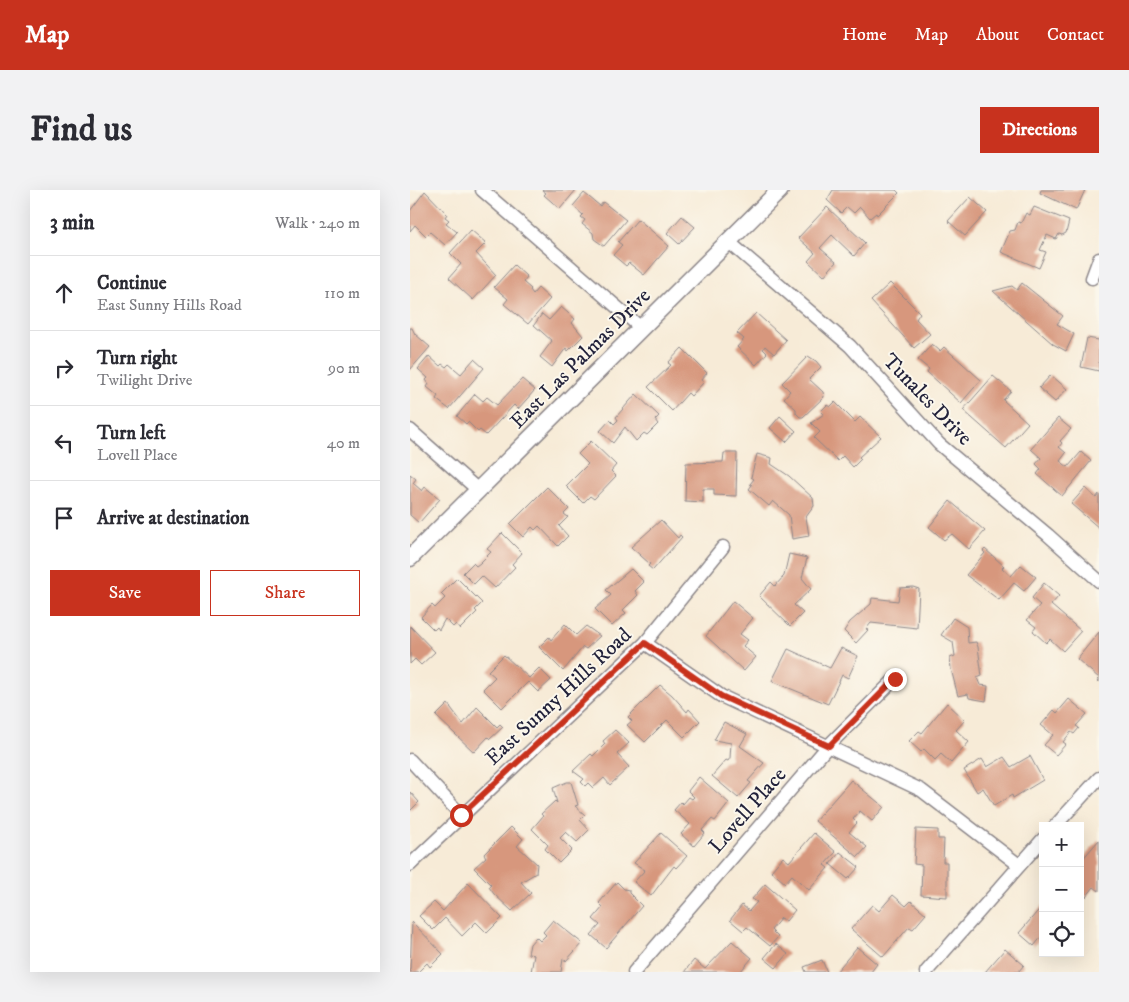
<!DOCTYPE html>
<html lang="en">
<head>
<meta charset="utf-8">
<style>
	:root { --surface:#fff; --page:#f2f2f3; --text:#2b2b33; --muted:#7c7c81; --line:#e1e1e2; --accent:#c8321e }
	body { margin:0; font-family:"IM FELL DW Pica",serif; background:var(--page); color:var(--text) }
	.controls { position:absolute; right:15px; bottom:15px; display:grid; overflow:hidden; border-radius:0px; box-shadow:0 5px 20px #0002 }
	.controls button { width:45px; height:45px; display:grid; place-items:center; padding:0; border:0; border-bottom:1px solid var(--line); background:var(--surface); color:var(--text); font:25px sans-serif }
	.stop { position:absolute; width:15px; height:15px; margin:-11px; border:4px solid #c8321e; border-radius:50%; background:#fff }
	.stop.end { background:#c8321e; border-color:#fff; box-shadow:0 1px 5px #0008 }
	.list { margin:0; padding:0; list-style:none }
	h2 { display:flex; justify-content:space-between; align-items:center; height:65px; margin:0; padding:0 20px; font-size:21px }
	h2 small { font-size:16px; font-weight:400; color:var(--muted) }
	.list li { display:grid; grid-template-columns:32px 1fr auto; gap:15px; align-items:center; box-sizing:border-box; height:75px; padding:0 20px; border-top:1px solid var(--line) }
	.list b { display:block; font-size:19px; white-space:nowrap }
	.list p { margin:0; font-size:16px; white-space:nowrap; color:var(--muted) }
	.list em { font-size:16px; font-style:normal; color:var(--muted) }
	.actions { display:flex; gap:10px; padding:15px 20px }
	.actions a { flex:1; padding:11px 0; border:1px solid var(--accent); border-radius:0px; text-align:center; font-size:18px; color:var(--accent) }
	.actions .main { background:var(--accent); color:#fff }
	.icon { flex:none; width:28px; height:28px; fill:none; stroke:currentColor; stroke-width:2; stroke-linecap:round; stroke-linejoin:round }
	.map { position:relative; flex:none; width:689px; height:782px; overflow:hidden; border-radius:0px }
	header { display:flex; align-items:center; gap:30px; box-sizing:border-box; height:70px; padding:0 25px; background:var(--accent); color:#fff }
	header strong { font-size:24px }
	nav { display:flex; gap:28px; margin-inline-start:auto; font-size:18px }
	.intro { display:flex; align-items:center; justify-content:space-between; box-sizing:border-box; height:120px; padding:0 30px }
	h1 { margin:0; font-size:35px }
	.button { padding:12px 22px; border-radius:0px; background:var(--accent); color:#fff; font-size:18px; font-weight:700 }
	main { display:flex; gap:30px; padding:0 30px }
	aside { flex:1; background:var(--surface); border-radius:0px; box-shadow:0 5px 20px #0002 }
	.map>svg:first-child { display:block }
	.building { fill:#d7977d }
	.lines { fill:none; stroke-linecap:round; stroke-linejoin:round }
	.minor-casing { stroke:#8c8689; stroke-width:15 }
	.tertiary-casing { stroke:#8c8689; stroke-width:19 }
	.minor { stroke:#fff; stroke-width:12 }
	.tertiary { stroke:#fff; stroke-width:16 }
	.route { stroke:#c8321e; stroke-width:6 }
	.labels { text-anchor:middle; stroke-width:4; stroke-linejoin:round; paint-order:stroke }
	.street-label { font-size:21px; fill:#22223b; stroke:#fbf7ec }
</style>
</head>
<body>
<header>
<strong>Map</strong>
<nav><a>Home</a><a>Map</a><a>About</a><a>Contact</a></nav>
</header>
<div class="intro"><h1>Find us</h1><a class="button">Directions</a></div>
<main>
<aside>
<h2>3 min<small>Walk · 240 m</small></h2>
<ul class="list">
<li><svg class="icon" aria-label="ahead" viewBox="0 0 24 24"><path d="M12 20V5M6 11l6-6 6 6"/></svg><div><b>Continue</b><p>East Sunny Hills Road</p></div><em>110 m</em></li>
<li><svg class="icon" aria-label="right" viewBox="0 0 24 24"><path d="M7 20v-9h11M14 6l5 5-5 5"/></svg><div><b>Turn right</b><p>Twilight Drive</p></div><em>90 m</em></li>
<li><svg class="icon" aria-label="left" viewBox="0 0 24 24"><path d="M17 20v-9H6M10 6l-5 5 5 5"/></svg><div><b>Turn left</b><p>Lovell Place</p></div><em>40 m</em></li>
<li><svg class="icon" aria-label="arrive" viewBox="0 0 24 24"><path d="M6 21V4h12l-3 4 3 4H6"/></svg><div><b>Arrive at destination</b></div></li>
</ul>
<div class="actions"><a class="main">Save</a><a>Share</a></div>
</aside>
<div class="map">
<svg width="689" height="782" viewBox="0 0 689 782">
	<rect width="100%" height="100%" fill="#fbf7ec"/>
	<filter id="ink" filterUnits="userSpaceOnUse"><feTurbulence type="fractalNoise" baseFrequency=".02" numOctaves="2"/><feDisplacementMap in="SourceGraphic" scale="10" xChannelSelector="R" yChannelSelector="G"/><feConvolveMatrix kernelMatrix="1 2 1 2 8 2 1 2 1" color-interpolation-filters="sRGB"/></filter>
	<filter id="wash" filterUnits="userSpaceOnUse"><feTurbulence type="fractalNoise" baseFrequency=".0096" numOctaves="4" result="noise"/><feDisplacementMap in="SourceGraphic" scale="20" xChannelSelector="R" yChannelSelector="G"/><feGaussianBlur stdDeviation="1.12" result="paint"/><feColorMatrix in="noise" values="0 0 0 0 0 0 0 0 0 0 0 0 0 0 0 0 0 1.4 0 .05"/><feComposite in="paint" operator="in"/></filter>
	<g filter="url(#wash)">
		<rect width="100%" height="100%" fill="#f7ebd7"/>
		<g id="blocks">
			<path class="building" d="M132,0H166L150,19L134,5L136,3Z
				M423,0H486L489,3L467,25L466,23L460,28L450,17L444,23L437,17L431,23L417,10Z
				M631,0H675L666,20L630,3Z
				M15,1L37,24L35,27L39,30L36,33L47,42L35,55L20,42L16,46L5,35L0,41V21Z
				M174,3L190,16L193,12L216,30L194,56L184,49L183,43L172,34L175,30L171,27L173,25L163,16Z
				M560,7L577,22L555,46L538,31Z
				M417,17L455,53L444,66L422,45L410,58L426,72L414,86L398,71L405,63L388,48Z
				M624,17L659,31L656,43L652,45L649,44L646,49L637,45L630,60L636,62L629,78L591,62L600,41L605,40L608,32L611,33L616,23L620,25Z
				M272,26L285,37L269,54L257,43Z
				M228,29L259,56L234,85L219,73L216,76L203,65L212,55L208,52Z
				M61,40L76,53L66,63L86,85L63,110L39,88L51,74L40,63Z
				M104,75L117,87L113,92L121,99L120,100L123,104L128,98L140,109L118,134L94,114L98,109L84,97Z
				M480,93L510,123L506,129L520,144L504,158L461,111Z
				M612,93L653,126L647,134L664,144L656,161L643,154L583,101L602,96L607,100Z
				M151,117L165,129L162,133L173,146L158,161L156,158L142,177L130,167L142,151L124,135L132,124L139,130Z
				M346,123L376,150L364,164L355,156L353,159L357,163L346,175L327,157L334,149L327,143Z
				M0,138H2L5,144L20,157L0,180Z
				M677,148L689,150V181L671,177Z
				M522,154L530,161L534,157L571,190L551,213L517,182L519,179L508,170Z
				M272,158L297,183L291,190L294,192L281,206L278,203L262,221L238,197L261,175L258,173Z
				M19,166L30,176L32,174L36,177L39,174L51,184L64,169L74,178L39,219L26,209L28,206L17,197L19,194L16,190L18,188L8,179Z
				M398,166L406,171L411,177L399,189L413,202L414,207L393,227H390L386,223V219L374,208L380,201L372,193Z
				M641,185L657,199L645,212L629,198Z
				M583,186L601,201L593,210L618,233L596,258L553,220Z
				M112,189L125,200L108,219L104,215L76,245L70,240L68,242L58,232L56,234L47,226L65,204L73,211L77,207L87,215Z
				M226,204L249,226L245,230L248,234L237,245L234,243L226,251L215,237L203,253L190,241L200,230L204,234L208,230L206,227Z
				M425,212L445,232L450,227L471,247L449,267L451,269L443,277L433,266L428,271L404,248L410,242L401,233L414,224L411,221L417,215L420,217Z
				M370,226L386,241L376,252L360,238Z
				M648,228L661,239L650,251L652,253L649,257L656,263L650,271L658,277L671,262L681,271L652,306L627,284L631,279L626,274L631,268L621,259Z
				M181,251L206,275L201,281L206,286L184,309L180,306L173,313L156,296L178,274L168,264Z
				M314,263H327L326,306L304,305V299H293V312L275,311L276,273L313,272Z
				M347,264L362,268L361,274L379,286L403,308L404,316L396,327L399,346L382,349L379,325L363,311L359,316L339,299L342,295L340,294L344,289L341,287Z
				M0,284L6,289L3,293L12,301L15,297L30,309L9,333L0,325Z
				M137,297L159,319L154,324L158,327L149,336L158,346L148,356L129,336L125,340L122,337L113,347L100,334Z
				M675,298L686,308L689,304V338L661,314Z
				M540,311L575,341L559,359L542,344L534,350L519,337Z
				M251,330L268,348L270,345L272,347L243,380L238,376L240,374L221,357Z
				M92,343L112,363L102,374L105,377L85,398L72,386L64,394L53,383L63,373L66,376L70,373L81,362L77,359Z
				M575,359L594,376L592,378L601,386L611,375L626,387L614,401L604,393L589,410L556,385L575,363L573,361Z
				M379,364L397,368L392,388L401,399L384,415L393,423L380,436L349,406L361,392L365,396L374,386Z
				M221,379L234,392L225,401L228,405L213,420L216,423L202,436L185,419L201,405L196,400Z
				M47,388L72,413L65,420L67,422L50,439L46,434L43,437L35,429L29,440L27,437L24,440L11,427L22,415L25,418L35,408L31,404Z
				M634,393L649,406L641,415L671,441L653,461L640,449L636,453L623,441L626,437L617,430L630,415L622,408Z
				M503,397L509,399L507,438L461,433L456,439L458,440L446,453L434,441L440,432L461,414L462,408L488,411L490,398Z
				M323,411L343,428L330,444L338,450L333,456L346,467L334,481L296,446Z
				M543,428L557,437L558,453L566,452L568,457L572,486L567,488L570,495L578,496L576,511L559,508L558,504L548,506L541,479L540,468L545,466L543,452L531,445Z
				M155,434L166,445L176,436L190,446L176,459L173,457L153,481L129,457L139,447L141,450Z
				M0,436L25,462L11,475L5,469L0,474Z
				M689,442V492L687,490L689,488L667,469Z
				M431,458L448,466L438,488L432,485L418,514L362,491L378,459L420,478Z
				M94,465L119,488L129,478L141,490L128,502L118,492L92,518L73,499L85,487L78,481Z
				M250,495L262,505L277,522L279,519L290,531L274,547L257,530L235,552L217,535L222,531L218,527Z
				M659,509L677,524L666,536L669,538L664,544L661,542L653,552L656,554L646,565L634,555L643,545L631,535L644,520L647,523Z
				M537,513L555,530L546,540L559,552L541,573L531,564L525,570L514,559L511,562L499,551L509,541L512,543Z
				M38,514L53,534L67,517L87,537L90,534L93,537L80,549L78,547L64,562L26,526Z
				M314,532L337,544L330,556L354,573L338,591L341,593L328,608L302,586L316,570L318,571L320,568L321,553L304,550Z
				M205,540L219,553L207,564L219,577L200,595L194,588L183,598L178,593L175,596L171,592L174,589L163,581L181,564L183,566L195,554L193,551Z
				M620,566L633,590L603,608L602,605L584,616L573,598L567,602L554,580L572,569L577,577L594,567L601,577Z
				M289,587L319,613L305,631L302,629L292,640L295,643L284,656L271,644L280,634L264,620L271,612L273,614L279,607L282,609L284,607L278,601Z
				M441,590L474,617L462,631L450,621L443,629L447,633L439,642L457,657L448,667L405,631Z
				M157,592H161L168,615L165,616L175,625L170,630L179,640L167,652L156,642L150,648L162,660L149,673L135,659L138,655L122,639L133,626L131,624L145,611L147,613L143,598Z
				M0,602L9,612L0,621Z
				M101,637L113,649L107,656L127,674L126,683L111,692L121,703L102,721L84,704L79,697L81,695L64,678L76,667L74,664Z
				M506,639L528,640V649H534L533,672H537V707L511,705L512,675L504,674Z
				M251,643L277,666L266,678L264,676L241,706L224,692L235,680L224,673Z
				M404,643L426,662L414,675L418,678L399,700L382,685L375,693L361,681L373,667L379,672Z
				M689,650V701L684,697L676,707L670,702V672Z
				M430,662L449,677L438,689L420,674Z
				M207,692L214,699L219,700V703L232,716L196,758L181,745L190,735L183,729L193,717L189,713Z
				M58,693L92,728L77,743L66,732L52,746L35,728L23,740L9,726L24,712L33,721Z
				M355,694L385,720L376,731L371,728L361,740L368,747L360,756L337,737L333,741L320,730L332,715L339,721L347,712L342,709Z
				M483,705L496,716L501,711L516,724L503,739L499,737L473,767L441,739L462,715L469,721Z
				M633,715V745L624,756L609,743Z
				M143,730L172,753L156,771L153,769L151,782H121L124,765L118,764L120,754L126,747L130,751L136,745L133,742Z
				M2,732L33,764L20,777L17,773L8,782H0Z
				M322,751L342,768L330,782H274L284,770L295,779Z
				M366,754L378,764L366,778L354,768Z
				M447,757L467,774L461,782H426Z
				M595,759L614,775L608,782H575Z
				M412,770L417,782H396L394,777Z"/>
		</g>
	</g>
	<g filter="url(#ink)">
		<use href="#blocks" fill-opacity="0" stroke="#8c8689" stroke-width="1"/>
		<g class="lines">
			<defs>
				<path id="minor" d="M72,0L231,138
					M319,52L440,156L529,254L638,345L689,391
					M682,88L689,69
					M0,240L67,299
					M235,453L311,506L511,600L609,675
					M0,570L51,625
					M645,636L689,588
					M0,675L235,453L313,357
					M224,782L419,555L485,489
					M516,782L633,649"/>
				<path id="tertiary" d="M0,368L370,0"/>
			</defs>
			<use href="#minor" class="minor-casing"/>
			<use href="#tertiary" class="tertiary-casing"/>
			<use href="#minor" class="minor"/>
			<use href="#tertiary" class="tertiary"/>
		</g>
	</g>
	<g class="lines" filter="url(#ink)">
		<path class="route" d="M51,625L235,453L311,506L419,556L485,489"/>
	</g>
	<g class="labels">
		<g class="street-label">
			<text transform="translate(170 168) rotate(-45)" y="7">East Las Palmas Drive</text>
			<text transform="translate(518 209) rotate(46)" y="7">Tunales Drive</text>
			<text transform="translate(148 506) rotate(-43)" y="7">East Sunny Hills Road</text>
			<text transform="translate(337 620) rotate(-49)" y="7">Lovell Place</text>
		</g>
	</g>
</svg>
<div class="controls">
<button>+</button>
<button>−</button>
<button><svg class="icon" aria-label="locate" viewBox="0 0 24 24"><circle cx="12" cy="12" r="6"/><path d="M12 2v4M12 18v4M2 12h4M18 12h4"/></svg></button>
</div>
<div class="stop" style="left:51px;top:625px"></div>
<div class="stop end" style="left:485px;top:489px"></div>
</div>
</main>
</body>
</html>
